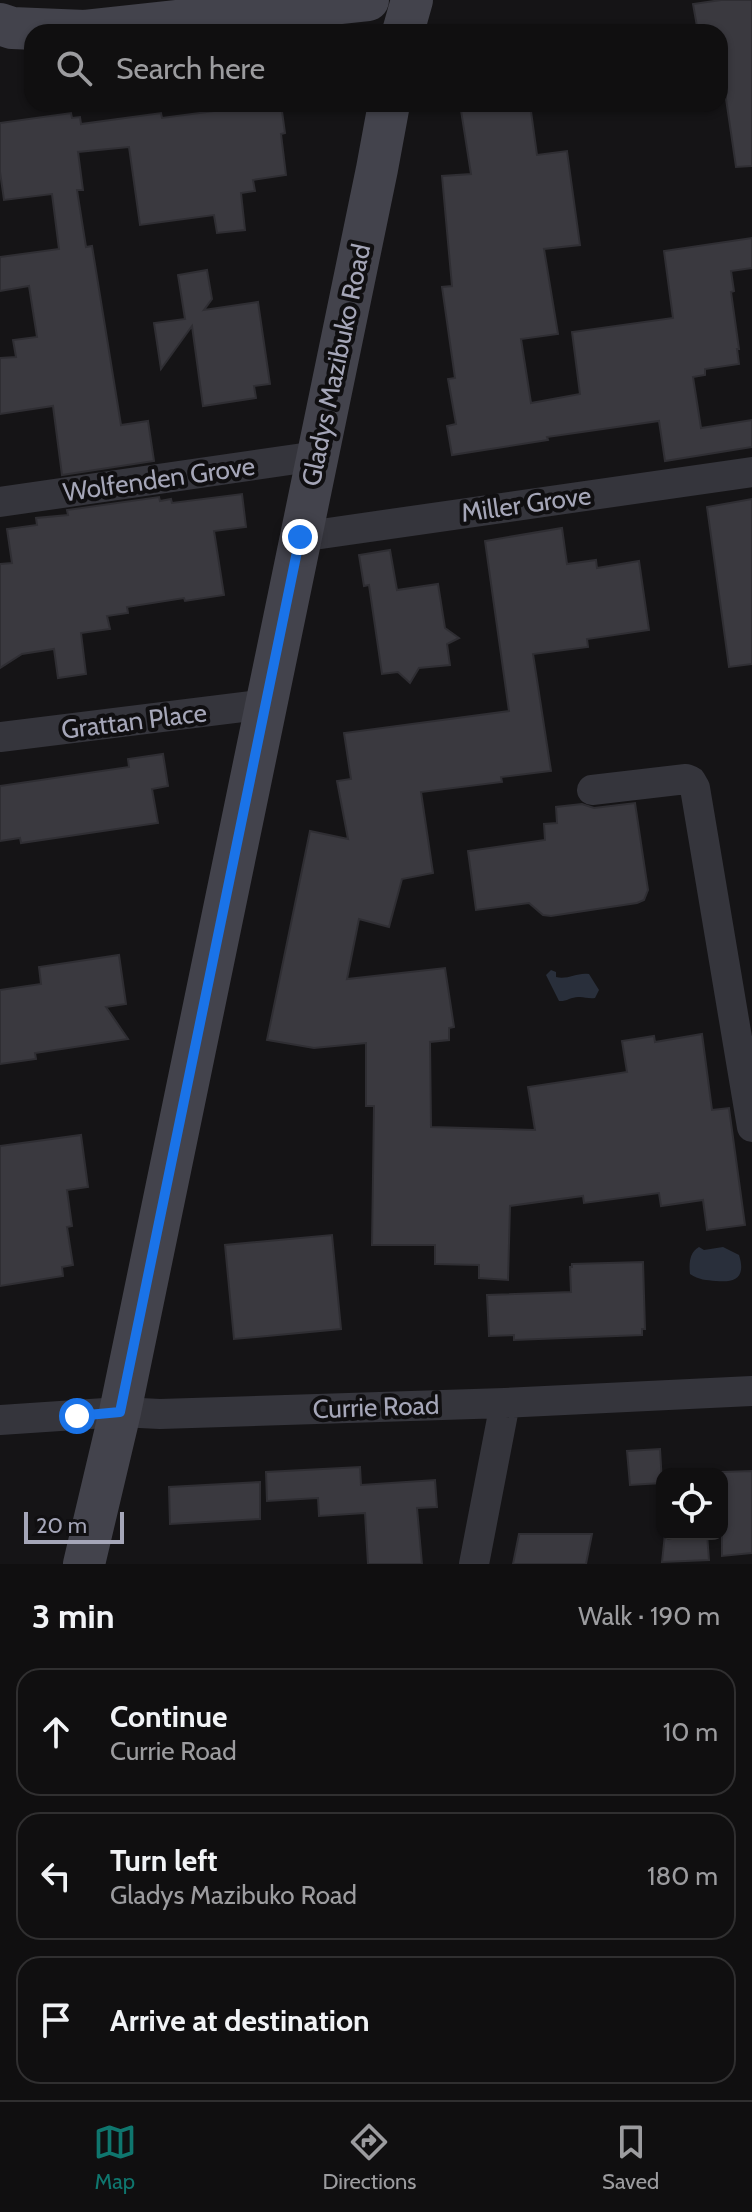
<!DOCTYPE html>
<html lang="en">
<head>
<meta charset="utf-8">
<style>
	:root { --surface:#100f10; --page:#1e1d1e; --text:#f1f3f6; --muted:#9c9c9f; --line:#302f30; --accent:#0f766e }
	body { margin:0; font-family:Cabin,sans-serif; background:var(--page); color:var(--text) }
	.controls { position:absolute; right:24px; bottom:24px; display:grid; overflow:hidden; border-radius:16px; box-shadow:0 2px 6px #0004 }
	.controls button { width:72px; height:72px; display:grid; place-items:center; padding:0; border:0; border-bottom:2px solid var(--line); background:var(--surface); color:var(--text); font:40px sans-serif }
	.scale { position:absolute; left:24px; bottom:20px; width:100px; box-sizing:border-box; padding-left:8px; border:4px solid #a5a6b8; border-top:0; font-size:22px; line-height:28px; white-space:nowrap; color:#a5a6b8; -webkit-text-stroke:6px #100f11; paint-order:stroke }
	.stop { position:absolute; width:24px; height:24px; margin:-18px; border:6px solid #1a73e8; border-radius:50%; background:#fff }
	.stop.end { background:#1a73e8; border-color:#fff; box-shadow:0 2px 8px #0008 }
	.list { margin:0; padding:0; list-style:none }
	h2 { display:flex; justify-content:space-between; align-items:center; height:104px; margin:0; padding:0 32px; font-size:34px }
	h2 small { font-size:26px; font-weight:400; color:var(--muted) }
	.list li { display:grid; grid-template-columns:52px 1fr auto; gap:24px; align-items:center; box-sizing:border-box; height:128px; margin:0 16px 16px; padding:0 16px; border:2px solid var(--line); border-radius:24px }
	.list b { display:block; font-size:30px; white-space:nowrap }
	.list p { margin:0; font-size:26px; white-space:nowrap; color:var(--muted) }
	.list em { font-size:26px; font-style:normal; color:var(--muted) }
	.icon { flex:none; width:44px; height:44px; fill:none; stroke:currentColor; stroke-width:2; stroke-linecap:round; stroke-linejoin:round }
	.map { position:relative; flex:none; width:752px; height:1564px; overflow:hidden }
	.search { position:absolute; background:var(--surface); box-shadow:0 2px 6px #0004; left:24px; right:24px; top:24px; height:88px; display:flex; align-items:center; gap:20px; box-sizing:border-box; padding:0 28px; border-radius:24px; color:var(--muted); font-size:30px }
	.sheet { height:536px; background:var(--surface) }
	nav { display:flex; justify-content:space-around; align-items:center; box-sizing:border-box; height:112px; border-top:2px solid var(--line); background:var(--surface); font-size:22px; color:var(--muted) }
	nav a { display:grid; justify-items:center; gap:4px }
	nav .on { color:var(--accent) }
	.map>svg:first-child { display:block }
	.water { fill:#292f3b }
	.building { fill:#3a393f; stroke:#2f2e33; stroke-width:2 }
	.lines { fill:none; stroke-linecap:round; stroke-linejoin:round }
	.street { stroke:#35353c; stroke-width:30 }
	.secondary { stroke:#43434c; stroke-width:42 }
	.route { stroke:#1a73e8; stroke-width:10 }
	.labels { text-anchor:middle; stroke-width:8; stroke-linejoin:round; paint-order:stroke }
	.street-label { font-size:26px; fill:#a5a6b8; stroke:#100f11 }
</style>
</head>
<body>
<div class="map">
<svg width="752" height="1564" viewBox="0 0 752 1564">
	<rect width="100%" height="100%" fill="#151416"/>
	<path class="water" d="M551,970L556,972V977C568,980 577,972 589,974L599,990L595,998C589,999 585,997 580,997C572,996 566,1002 559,1001L546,975Z
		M699,1247L704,1250L723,1247L739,1255C746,1277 736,1283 716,1281C706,1280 699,1280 690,1274C689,1265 689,1252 699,1247Z"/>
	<path class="building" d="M721,0H752V166L736,167L720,58V32H698L693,4Z
		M268,104H281L285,133L281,134L286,175L253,180L255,191L241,193L245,230L217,233L214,215L140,225L129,147L78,152L83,190H77L86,247L92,246L121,425L148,421L154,461L62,475L53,406L0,414V358L16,357L13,340L37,337L29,286L0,291V257L59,249L52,194L4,200L0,172V123L71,113L72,118L80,117L81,124L161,113L162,118Z
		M460,104H530L537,155L567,151L580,245L544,249L558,334L521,339L531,403L580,394L572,332L673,318L664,251L752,238V268L731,271L734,291L731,292L739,349H737L739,364L705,369V375L693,377L701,428L752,420V447L665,461L659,421L547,437L548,440L452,455L447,426L456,424L448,379L455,378L442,287L452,286L442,176L471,174Z
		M207,270L212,299L204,310L258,302L270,384L254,386L256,398L203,406L192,326L161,369L154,323L185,319L178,275Z
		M242,494L246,527L214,531L224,595L185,601L184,598L127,607L128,613L107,616L110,629L81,633L86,674L58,678L54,649L22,654L0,668V564L12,563L7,529L37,525L36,518L68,515L67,510L159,497L160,501L171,499L172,503Z
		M752,499V664L729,667L707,507Z
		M562,528L567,564L596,560L597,568L639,561L649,630L587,639L588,647L533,654L551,771L501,777L502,782L421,792L433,873L402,879L389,927L359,919L347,979L445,968L454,1027L449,1028V1040L430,1042L431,1127L535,1130L528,1087L627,1072L622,1041L654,1036L655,1042L702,1034L712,1110L729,1108L745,1225L707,1230L703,1200L661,1206L659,1193L584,1203L583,1196L510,1206L508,1280L479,1278V1265L435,1264V1245H372L374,1106H366V1043L314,1048L267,1040L310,831L348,839L337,781L351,779L344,733L509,711L485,541Z
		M390,550L397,590L438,584L445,628L459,638L447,644L450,665L419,668L410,683L398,672L382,674L369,585L364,586L359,555Z
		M163,754L168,786L152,789L158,823L21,843L20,838L0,841V786L129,767L128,759Z
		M635,803L648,890L644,900L637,903L551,916L543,915L529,903L476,910L468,851L545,840L544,824L557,823L556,807L582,804L594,808Z
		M119,955L126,1004L106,1007L128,1039L35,1053L36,1059L0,1064V990L41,984L39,967Z
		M81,1135L88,1187L67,1190L72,1226L67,1227L73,1265L62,1267L63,1276L0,1286V1146Z
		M332,1235L341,1329L234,1339L225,1245Z
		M643,1262L645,1329H642V1335L514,1340V1335L489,1336L487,1295L571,1292L570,1267H572V1264Z
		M660,1449L662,1483L630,1485L627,1451Z
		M360,1467L361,1485L435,1480L437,1507L417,1508L422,1564H368L365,1513L319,1516L318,1498L267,1501L266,1472Z
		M752,1471V1553L722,1556V1502L724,1504L722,1472Z
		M260,1482V1519L170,1524L169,1487Z
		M519,1534H592L586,1564H513Z
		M665,1534H707L709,1560L662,1562Z"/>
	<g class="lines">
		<path class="street" d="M0,502L317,456
			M300,537L752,472
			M0,737L267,704
			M592,790L686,779L691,781L695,788L752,1127
			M0,1420L120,1412L160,1414L505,1403L752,1391
			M474,1564L505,1403"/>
		<path class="secondary" d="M0,24L12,28L85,31L368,0
			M403,32L412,0
			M84,1564L120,1412L377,169L389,104"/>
	</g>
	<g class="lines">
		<path class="route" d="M77,1416L120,1412L300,537"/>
	</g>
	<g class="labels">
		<g class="street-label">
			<text transform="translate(336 365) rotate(-78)" y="9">Gladys Mazibuko Road</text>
			<text transform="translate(159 479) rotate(-8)" y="9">Wolfenden Grove</text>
			<text transform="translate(526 504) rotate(-8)" y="9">Miller Grove</text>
			<text transform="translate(134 721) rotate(-7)" y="9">Grattan Place</text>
			<text transform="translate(376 1407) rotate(-2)" y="9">Currie Road</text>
		</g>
	</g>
</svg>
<div class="controls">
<button><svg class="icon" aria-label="locate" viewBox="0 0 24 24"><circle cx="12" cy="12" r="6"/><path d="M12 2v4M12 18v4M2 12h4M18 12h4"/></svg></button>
</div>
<div class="scale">20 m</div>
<div class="stop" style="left:77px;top:1416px"></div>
<div class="stop end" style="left:300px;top:537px"></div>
<div class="search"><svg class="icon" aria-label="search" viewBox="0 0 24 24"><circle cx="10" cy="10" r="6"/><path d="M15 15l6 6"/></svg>Search here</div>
</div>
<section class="sheet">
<h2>3 min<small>Walk · 190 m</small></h2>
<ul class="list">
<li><svg class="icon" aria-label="ahead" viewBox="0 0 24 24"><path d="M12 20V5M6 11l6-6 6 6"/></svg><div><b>Continue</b><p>Currie Road</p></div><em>10 m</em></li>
<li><svg class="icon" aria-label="left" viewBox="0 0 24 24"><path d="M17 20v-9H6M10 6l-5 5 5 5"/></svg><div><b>Turn left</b><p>Gladys Mazibuko Road</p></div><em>180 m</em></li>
<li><svg class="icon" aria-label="arrive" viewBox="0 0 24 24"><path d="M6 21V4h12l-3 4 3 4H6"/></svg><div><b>Arrive at destination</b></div></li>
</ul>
</section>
<nav>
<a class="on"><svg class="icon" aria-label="map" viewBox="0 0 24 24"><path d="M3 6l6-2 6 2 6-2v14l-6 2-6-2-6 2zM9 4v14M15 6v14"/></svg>Map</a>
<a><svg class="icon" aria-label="directions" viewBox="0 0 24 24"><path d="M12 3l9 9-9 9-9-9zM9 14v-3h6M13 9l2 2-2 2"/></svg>Directions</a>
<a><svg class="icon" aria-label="saved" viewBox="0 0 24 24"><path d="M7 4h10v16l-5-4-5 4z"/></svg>Saved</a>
</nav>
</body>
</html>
